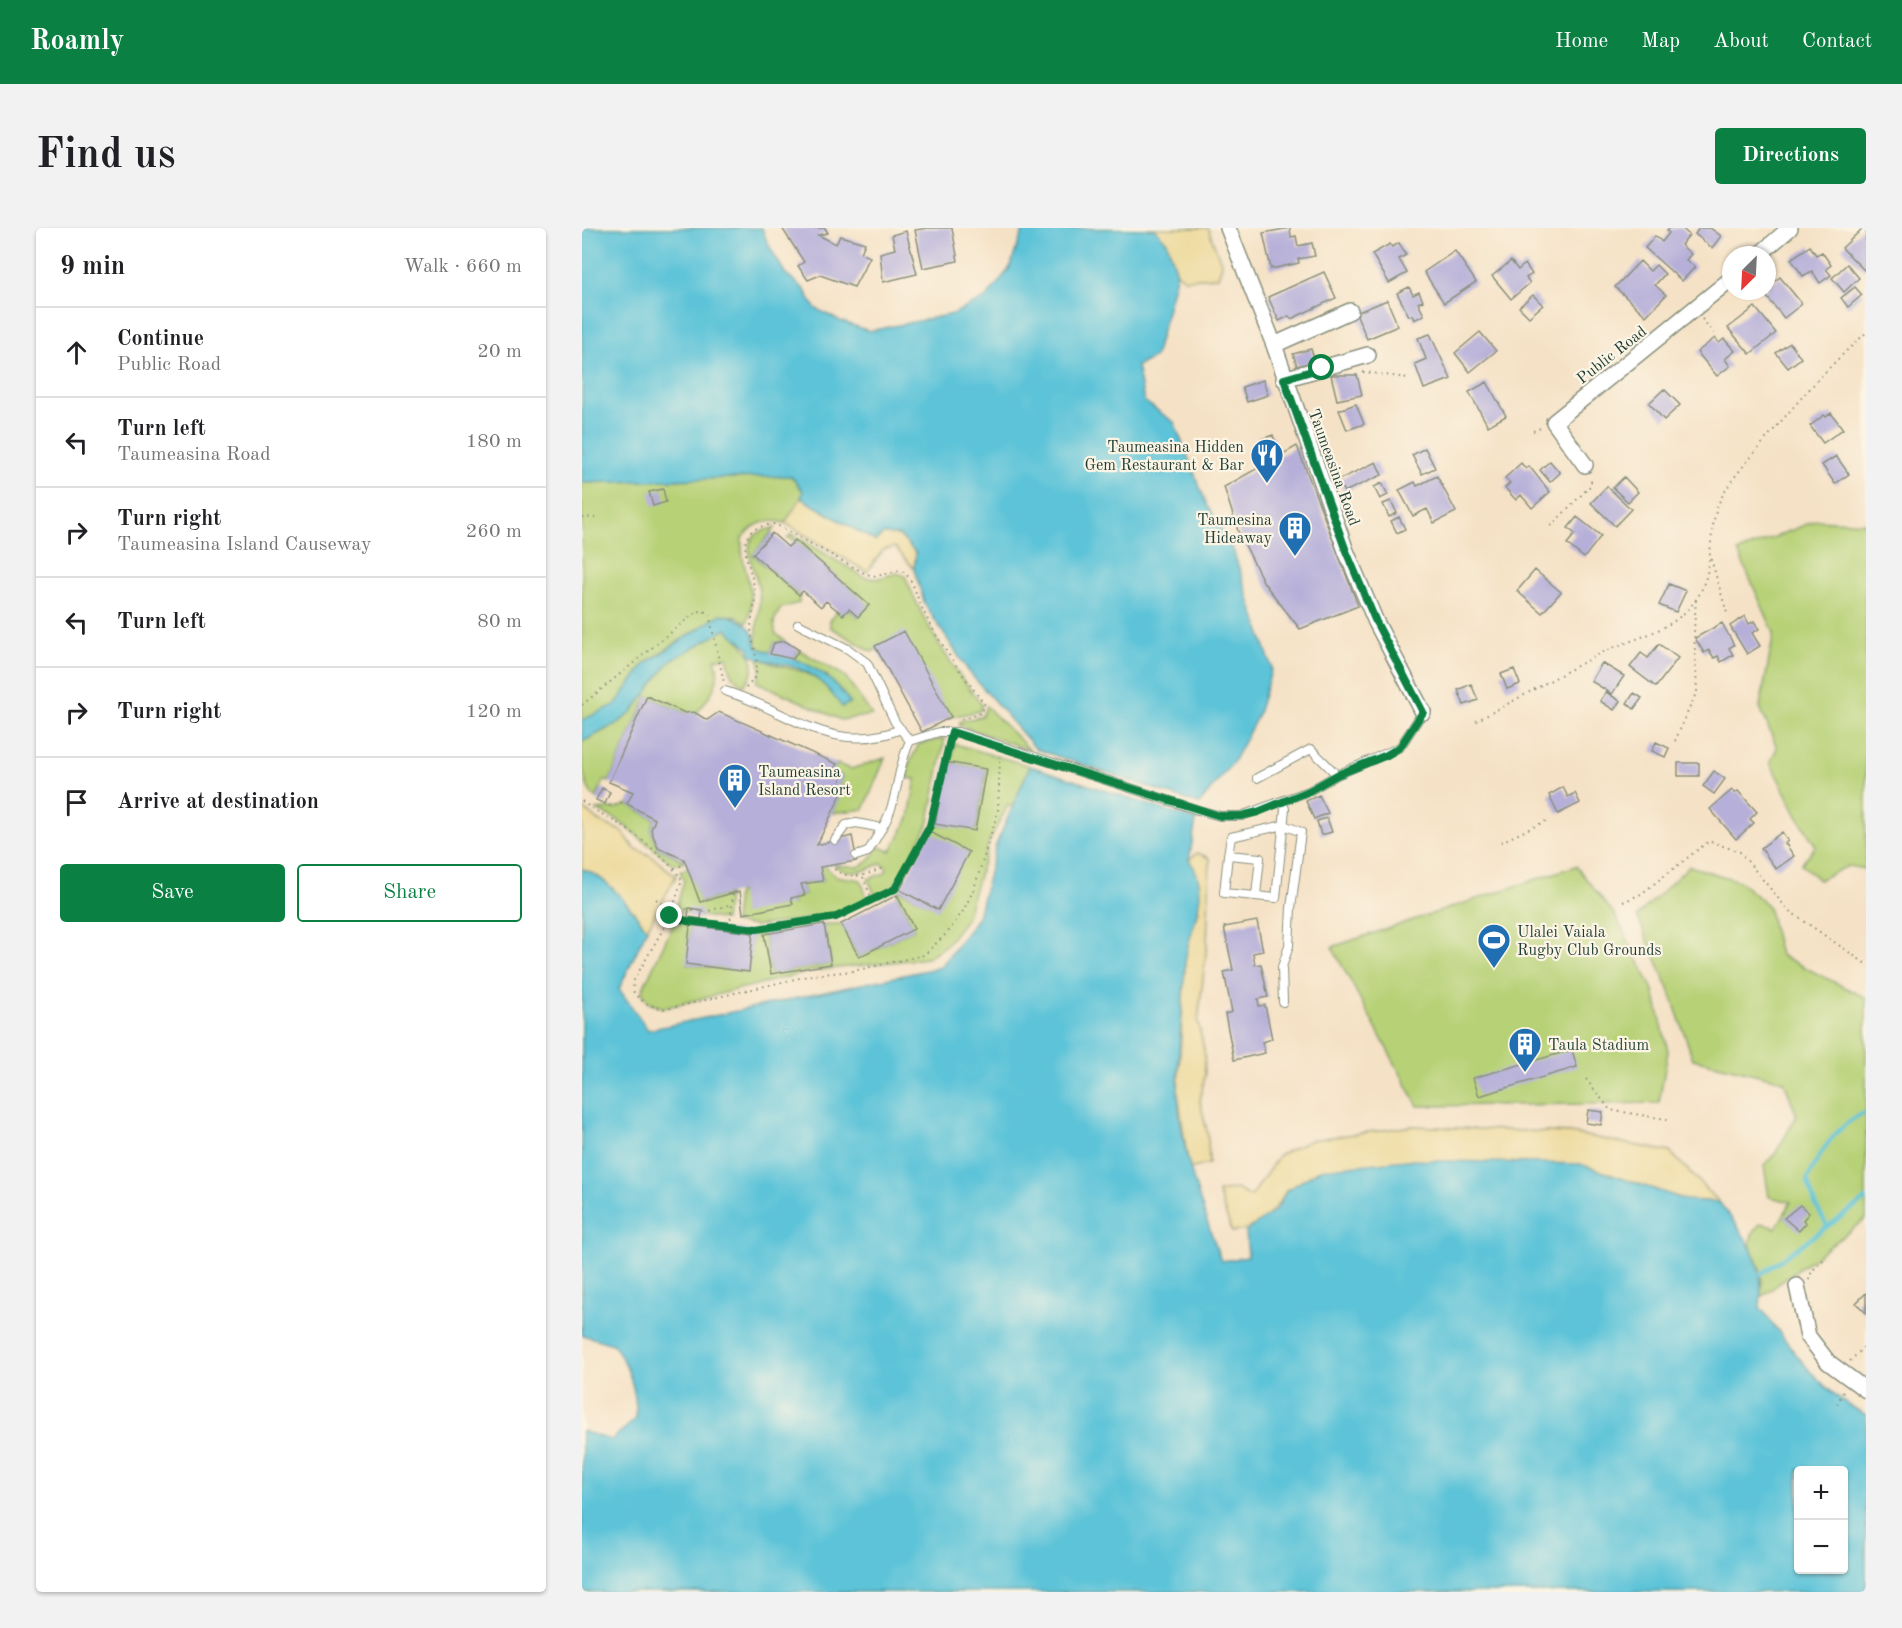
<!DOCTYPE html>
<html lang="en">
<head>
<meta charset="utf-8">
<style>
	:root { --surface:#fff; --page:#f2f2f2; --text:#202124; --muted:#757577; --line:#e0e0e0; --accent:#0b8043 }
	body { margin:0; font-family:"Old Standard TT",serif; background:var(--page); color:var(--text) }
	.controls { position:absolute; right:18px; bottom:18px; display:grid; overflow:hidden; border-radius:6px; box-shadow:0 2px 4px #0004 }
	.controls button { width:54px; height:54px; display:grid; place-items:center; padding:0; border:0; border-bottom:2px solid var(--line); background:var(--surface); color:var(--text); font:30px sans-serif }
	.compass { position:absolute; left:1140px; top:18px; width:54px; height:54px; border-radius:50%; background:var(--surface); box-shadow:0 2px 4px #0004; rotate:204deg }
	.stop { position:absolute; width:18px; height:18px; margin:-14px; border:4px solid #0b8043; border-radius:50%; background:#fff }
	.stop.end { background:#0b8043; border-color:#fff; box-shadow:0 2px 6px #0008 }
	.list { margin:0; padding:0; list-style:none }
	h2 { display:flex; justify-content:space-between; align-items:center; height:78px; margin:0; padding:0 24px; font-size:26px }
	h2 small { font-size:20px; font-weight:400; color:var(--muted) }
	.list li { display:grid; grid-template-columns:39px 1fr auto; gap:18px; align-items:center; box-sizing:border-box; height:90px; padding:0 24px; border-top:2px solid var(--line) }
	.list b { display:block; font-size:22px; white-space:nowrap }
	.list p { margin:0; font-size:20px; white-space:nowrap; color:var(--muted) }
	.list em { font-size:20px; font-style:normal; color:var(--muted) }
	.actions { display:flex; gap:12px; padding:18px 24px }
	.actions a { flex:1; padding:14px 0; border:2px solid var(--accent); border-radius:6px; text-align:center; font-size:21px; color:var(--accent) }
	.actions .main { background:var(--accent); color:#fff }
	.icon { flex:none; width:33px; height:33px; fill:none; stroke:currentColor; stroke-width:2; stroke-linecap:round; stroke-linejoin:round }
	.map { position:relative; flex:none; width:1284px; height:1364px; overflow:hidden; border-radius:6px }
	header { display:flex; align-items:center; gap:36px; box-sizing:border-box; height:84px; padding:0 30px; background:var(--accent); color:#fff }
	header strong { font-size:28px }
	nav { display:flex; gap:33px; margin-inline-start:auto; font-size:21px }
	.intro { display:flex; align-items:center; justify-content:space-between; box-sizing:border-box; height:144px; padding:0 36px }
	h1 { margin:0; font-size:42px }
	.button { padding:15px 27px; border-radius:6px; background:var(--accent); color:#fff; font-size:21px; font-weight:700 }
	main { display:flex; gap:36px; padding:0 36px }
	aside { flex:1; background:var(--surface); border-radius:6px; box-shadow:0 2px 4px #0004 }
	.map>svg:first-child { display:block }
	.green { fill:#b7d177; stroke:#6b8756; stroke-width:1.5 }
	.sand { fill:#eeda9e; stroke:#868c69; stroke-width:1.5 }
	.water { fill:#5bc3d8; stroke:#3d8086; stroke-width:1.5; fill-rule:evenodd }
	.lines { fill:none; stroke-linecap:round; stroke-linejoin:round }
	.stream { stroke:#5bc3d8; stroke-width:4 }
	.building { fill:#b5afd9 }
	.service-casing { stroke:#8a907d; stroke-width:10 }
	.minor-casing { stroke:#8a907d; stroke-width:18 }
	.path { stroke:#8a907d; stroke-width:2; stroke-dasharray:1.5 4.5; stroke-linecap:butt }
	.service { stroke:#fff; stroke-width:8 }
	.minor { stroke:#fff; stroke-width:15 }
	.route { stroke:#0b8043; stroke-width:8 }
	.labels { text-anchor:middle; stroke-width:4.5; stroke-linejoin:round; paint-order:stroke }
	.street-label { font-size:16px; fill:#1f3d34; stroke:#fcf5e5 }
	.poi-label { font-size:16px; fill:#1f3d34; stroke:#fcf5e5; text-anchor:start }
</style>
</head>
<body>
<header>
<strong>Roamly</strong>
<nav><a>Home</a><a>Map</a><a>About</a><a>Contact</a></nav>
</header>
<div class="intro"><h1>Find us</h1><a class="button">Directions</a></div>
<main>
<aside>
<h2>9 min<small>Walk · 660 m</small></h2>
<ul class="list">
<li><svg class="icon" aria-label="ahead" viewBox="0 0 24 24"><path d="M12 20V5M6 11l6-6 6 6"/></svg><div><b>Continue</b><p>Public Road</p></div><em>20 m</em></li>
<li><svg class="icon" aria-label="left" viewBox="0 0 24 24"><path d="M17 20v-9H6M10 6l-5 5 5 5"/></svg><div><b>Turn left</b><p>Taumeasina Road</p></div><em>180 m</em></li>
<li><svg class="icon" aria-label="right" viewBox="0 0 24 24"><path d="M7 20v-9h11M14 6l5 5-5 5"/></svg><div><b>Turn right</b><p>Taumeasina Island Causeway</p></div><em>260 m</em></li>
<li><svg class="icon" aria-label="left" viewBox="0 0 24 24"><path d="M17 20v-9H6M10 6l-5 5 5 5"/></svg><div><b>Turn left</b></div><em>80 m</em></li>
<li><svg class="icon" aria-label="right" viewBox="0 0 24 24"><path d="M7 20v-9h11M14 6l5 5-5 5"/></svg><div><b>Turn right</b></div><em>120 m</em></li>
<li><svg class="icon" aria-label="arrive" viewBox="0 0 24 24"><path d="M6 21V4h12l-3 4 3 4H6"/></svg><div><b>Arrive at destination</b></div></li>
</ul>
<div class="actions"><a class="main">Save</a><a>Share</a></div>
</aside>
<div class="map">
<svg width="1284" height="1364" viewBox="0 0 1284 1364">
	<rect width="100%" height="100%" fill="#fcf5e5"/>
	<filter id="ink" filterUnits="userSpaceOnUse"><feTurbulence type="fractalNoise" baseFrequency=".0167" numOctaves="2"/><feDisplacementMap in="SourceGraphic" scale="12" xChannelSelector="R" yChannelSelector="G"/><feConvolveMatrix kernelMatrix="1 2 1 2 8 2 1 2 1" color-interpolation-filters="sRGB"/></filter>
	<filter id="wash" filterUnits="userSpaceOnUse"><feTurbulence type="fractalNoise" baseFrequency=".008" numOctaves="4" result="noise"/><feDisplacementMap in="SourceGraphic" scale="24" xChannelSelector="R" yChannelSelector="G"/><feGaussianBlur stdDeviation="1.35" result="paint"/><feColorMatrix in="noise" values="0 0 0 0 0 0 0 0 0 0 0 0 0 0 0 0 0 1.4 0 .05"/><feComposite in="paint" operator="in"/></filter>
	<g filter="url(#wash)">
		<rect width="100%" height="100%" fill="#f5e2c6"/>
		<path class="green" d="M209,248L221,263L219,270L203,295C183,290 173,295 160,310C158,337 169,349 169,372C170,379 167,388 165,395L156,389L139,386L63,435L33,477L0,492V255Z
			M1235,292L1284,295V641L1266,638L1237,652L1219,636L1234,618L1215,588L1188,534L1195,520L1178,479L1192,405L1156,324Z
			M193,300L171,327L217,367V375L199,380L192,393L193,405L203,413L192,415L188,426L175,419C172,400 180,381 177,362C173,336 150,306 193,300Z
			M210,306L282,349L294,351L315,345L323,348C341,395 369,438 400,477L398,483L369,489L295,421L290,424L248,399V393L256,382L261,387L267,381L276,389L286,377L213,312L206,310Z
			M144,401C161,417 185,435 161,458L150,448L145,429L133,431C141,454 128,468 115,485H103L65,468L27,554L22,552L14,570C0,560 0,532 0,514L36,495L50,484L88,433Z
			M217,422L263,448L290,487L259,492L175,454L179,441L176,429C204,445 221,434 248,463L246,448L211,431Z
			M404,478L448,522L377,497L379,493L400,488Z
			M363,510L346,597L312,659L293,667L286,651L303,645L305,640L299,635C285,643 266,649 252,637L276,639L286,634L297,619L309,623L327,590L334,551L325,550L327,536L337,516Z
			M373,516L448,538L430,579L426,577L407,614L384,691L365,716L345,730L229,743L82,780L67,775L60,765L63,756L92,695L108,697L105,736L166,744L171,705L182,706L189,746L249,736L242,696H259L277,729L332,701L315,667L318,662L356,681L348,604L353,596L394,602L404,542L369,535Z
			M303,530L282,581L250,585L261,560L257,558L260,548L251,543L255,536L269,541Z
			M45,576L73,591L69,602L76,620L103,633L92,637L34,591L14,582L36,580Z
			M243,638L253,648L279,652L285,671L251,687L174,698L152,695L155,664L211,676L209,670L223,667L219,656L241,653L238,639Z
			M994,638L1033,687L1072,764L1086,823L1077,875L836,878L750,719Z
			M1107,638L1157,653L1186,678L1198,727L1284,770V991L1179,1069C1179,1061 1181,1051 1179,1044C1172,1021 1159,1015 1179,995L1194,1000L1209,974L1187,969L1182,937L1193,926L1215,888L1202,853L1111,831L1087,761L1055,688Z
			M106,640L119,674L146,666L143,692L93,683L102,653L98,643Z"/>
		<path class="sand" d="M567,0H626L640,37L636,49L603,51L595,45L585,14Z
			M219,270L293,313L301,306L317,307L334,325L332,341L313,319L301,322L285,344L203,295Z
			M0,579L15,592L41,604L52,620L69,628L94,648L65,701C48,680 27,649 0,641Z
			M615,625L628,630L625,716L616,794L622,821L623,847L618,873L626,908L627,936L607,941L596,865L604,720L617,683L607,632Z
			M831,898L988,905L1088,924L1137,974L1104,972L998,936L705,961C693,983 676,1003 650,1004L636,964L654,961L669,969L697,927L729,912Z"/>
		<path class="water" d="M0,0H180L186,16L203,45L222,61L233,80L258,93L287,103L371,86L405,69L427,41L442,0L573,1L585,14L595,45L573,129L555,138L562,173L592,194L625,277L650,319L690,440L675,489L651,534L617,576L454,521L387,444L343,377L332,341L334,325L317,307L301,306L293,313L219,270L221,263L209,248L0,255Z
			M139,386C160,390 171,398 175,419C187,425 197,426 210,430C236,439 254,453 268,475L260,479C248,463 237,448 218,441C201,434 183,435 167,426L168,421L144,401L88,433L50,484L36,495L0,514V492L33,477L63,436Z
			M448,538L614,592L607,632C633,666 605,700 603,736C601,779 595,823 596,865C598,924 620,978 639,1033L666,1029L664,1003L694,982L705,962L739,941L825,932L998,936L1104,972L1137,974C1164,1010 1184,1032 1178,1079C1209,1119 1237,1164 1284,1187V1364H0V1203L29,1212L54,1191C55,1163 47,1138 31,1116L0,1107V641C27,649 48,680 65,701L37,761L66,802L359,739L396,689L414,617ZM1262,1242V1342H1216V1242Z"/>
		<g class="lines">
			<path class="stream" d="M1245,998L1233,976L1225,952C1238,924 1254,897 1284,884
				M1179,1046L1284,971"/>
		</g>
		<g id="blocks">
			<path class="building" d="M200,0H243L246,5L236,7L254,16L258,8L283,15L279,25L288,29L272,59L238,47L226,52L216,38L222,34Z
				M346,0H370L376,33L341,40L333,2Z
				M708,0L709,9L714,8L716,18L730,15L733,28L716,31L717,35L689,41L681,5Z
				M1088,0H1100L1107,7L1099,17L1109,26L1104,32L1113,39L1100,53L1063,20L1073,8L1080,14L1087,5L1085,3Z
				M1117,0H1128L1139,8L1130,20L1113,6Z
				M1281,0H1284L1283,43L1260,20Z
				M324,3L335,46L301,54L298,25L313,21L310,7Z
				M817,15L824,27L817,31L825,45L807,55L790,26L808,16L810,19Z
				M1228,18L1234,27L1240,24L1249,37L1244,41L1249,47L1238,55L1230,43L1221,48L1209,31Z
				M873,23L894,54L862,75L842,44Z
				M929,33L936,42L943,36L950,46L944,50L948,55L929,71L910,48Z
				M1058,33L1068,43L1074,37L1083,46L1073,57L1084,67L1064,88L1033,59Z
				M1265,36L1277,50L1262,64L1250,50Z
				M742,44L754,70L709,91L707,88L697,93L686,69Z
				M1198,49L1220,76L1202,90L1180,63H1185V59Z
				M827,59L831,67L837,64L841,73L836,75L842,87L832,92L830,87L827,88L815,65Z
				M1273,59L1280,67L1266,79L1259,70Z
				M951,67L961,77L947,89L937,79Z
				M805,72L816,98L785,111L774,85Z
				M1173,79L1194,105L1168,126L1146,100Z
				M898,104L914,123L888,144L873,125Z
				M848,106L869,151L842,161L833,136L844,131L836,110Z
				M1133,110L1137,115L1142,111L1153,123L1143,131L1148,138L1135,148L1115,124Z
				M1208,115L1219,130L1206,140L1194,125Z
				M729,121L733,133L715,138L711,126Z
				M749,147H775L780,167L755,172Z
				M681,152L686,167L665,174L660,159Z
				M905,154L924,188L906,198L887,164Z
				M1082,161L1098,177L1082,192L1067,175Z
				M774,176L782,196L765,202L757,182Z
				M1249,185L1261,201L1241,215L1228,198L1242,187L1244,189Z
				M691,207L696,221L686,225L680,211Z
				M715,218L776,378L718,401L682,355L656,303L642,259Z
				M843,220L853,240L840,246L830,227Z
				M1254,228L1267,246L1253,256L1240,237Z
				M968,233L978,245L968,254L958,242Z
				M794,234L800,247L762,264L756,252Z
				M939,235L944,241L947,238L968,264L950,280L939,267L934,272L923,260L928,255L923,250Z
				M855,248L874,284L852,295L845,281L831,288L817,262L833,254L835,258Z
				M1042,249L1056,264L1046,274L1031,260Z
				M800,255L806,267L798,271L792,259Z
				M1025,258L1049,281L1033,298L1009,275Z
				M81,261L84,274L71,278L67,264Z
				M809,273L815,285L807,289L801,276Z
				M817,289L823,301L815,305L809,293Z
				M995,289L1019,308L1002,330L985,316L993,306L986,300Z
				M190,305L206,319L213,312L287,377L276,389L267,381L261,387L244,373L239,379L221,363L217,367L171,326Z
				M953,342L979,364L960,385L935,363Z
				M1087,356L1104,363L1094,384L1077,377Z
				M1163,388L1167,396L1172,393L1177,401L1170,405L1178,418L1165,426L1148,398Z
				M1140,395L1152,417L1147,420L1151,427L1139,434L1136,428L1132,430L1127,422L1122,425L1113,410Z
				M322,403L369,489L340,504L293,418Z
				M203,413L217,422L211,431L188,426L192,415Z
				M1077,416L1096,430L1074,459L1048,439L1059,425L1066,430Z
				M1020,435L1042,448L1030,466L1009,453Z
				M932,441L938,456L925,461L919,446Z
				M889,456L896,472L882,477L876,462Z
				M1024,464L1038,473L1032,482L1018,473Z
				M1052,465L1060,470L1052,481L1045,475Z
				M65,468L103,485L112,484L125,492L137,484L255,536L251,543L260,548L257,558L262,560L235,617L270,608L275,633L238,639L241,653L219,656L223,667L209,670L211,676L161,686L158,663L118,674L102,631L76,620L69,602L73,591L45,576L51,564L27,554Z
				M1074,514L1087,520L1083,529L1070,523Z
				M364,534L404,541L393,603L353,596Z
				M1096,535H1117V548H1096Z
				M1132,543L1143,551L1132,566L1121,558Z
				M981,559L986,569L993,565L998,575L976,586L967,567Z
				M20,560L28,564L23,576L14,572Z
				M1150,562L1153,565L1156,563L1175,584L1168,591L1172,595L1154,611L1128,581Z
				M737,567L746,585L732,591L724,573Z
				M745,590L750,604L739,607L735,593Z
				M348,604L387,624L356,682L318,662Z
				M1200,604L1206,613L1203,615L1212,628L1194,641L1179,620Z
				M315,667L332,701L277,729L259,696Z
				M107,680L120,682L119,691L106,689Z
				M675,693L681,723L671,725L673,737L679,736L686,769L676,771L677,778L683,777L690,811L680,814L683,825L652,832L643,786L650,784L642,744L651,742L642,699Z
				M242,696L249,736L189,746L182,706Z
				M108,697L171,705L167,744L104,736Z
				M990,822L995,839L897,868L891,850Z
				M1006,882L1021,884L1019,897L1004,895Z
				M1218,977L1227,985L1221,992L1224,995L1217,1003L1202,990Z
				M1284,1065V1085L1274,1075Z"/>
		</g>
	</g>
	<g filter="url(#ink)">
		<use href="#blocks" fill-opacity="0" stroke="#8a907d" stroke-width="1.5"/>
		<g class="lines">
			<defs>
				<path id="service" d="M216,396L266,421L285,435L313,494L328,513
					M143,463C207,482 250,529 319,501
					M328,513L357,504H376L616,582L638,588H659L727,563L755,547L818,519L841,484
					M675,550L729,521L755,547
					M300,600C317,573 314,541 328,513
					M253,612L264,597L274,595L300,600L286,624L274,628
					M646,627L649,609L702,597L719,604L709,680L707,718L700,739L701,774
					M674,667L678,630L646,627L642,665L694,670L703,581L700,573"/>
				<path id="minor" d="M646,0L692,117L764,323L794,394L841,484
					M1177,27L1208,0
					M692,117L768,83
					M702,151L786,127
					M1003,237L972,194L1149,51
					M1215,1058L1226,1108L1246,1134L1284,1162"/>
			</defs>
			<use href="#service" class="service-casing"/>
			<use href="#minor" class="minor-casing"/>
			<path class="path" d="M1120,91L1132,105
				M781,144L826,150
				M951,203L961,199
				M0,289L13,290
				M969,298L1009,257V250
				M1129,331L1145,385
				M164,460C168,456 173,450 174,445C177,431 169,413 169,399C170,385 175,372 172,358C166,329 148,300 193,296L284,346L294,348L319,342C332,351 333,365 339,378C355,413 380,446 403,477L399,485L375,493
				M0,477L109,388L120,382L127,386L142,455
				M894,493C934,472 973,449 1014,428C1049,409 1091,406 1115,370C1133,342 1125,307 1136,277C1145,255 1163,237 1178,218C1212,178 1244,140 1284,105
				M1093,513L1115,463L1112,403L1114,370
				M0,573C10,582 21,586 32,593C54,606 87,632 100,652L88,689L105,693L175,701L254,689L313,661L349,598L367,515
				M27,578L47,573
				M919,614L964,593
				M248,637C263,653 283,649 300,640
				M92,640L104,636
				M281,649L290,672
				M74,671L90,682
				M1041,674L1059,666L1127,613L1158,624L1206,682L1284,736
				M92,679L123,684L150,676
				M88,689L52,752L51,763C61,776 70,779 85,781L230,747L271,743L342,727L366,704L381,683L392,661L416,583L418,529
				M148,697L151,665
				M1004,851L1028,882L1090,892
				M1227,1052L1230,1043L1242,1031
				M1268,1133L1283,1118
				M1255,1176L1262,1162"/>
			<use href="#service" class="service"/>
			<use href="#minor" class="minor"/>
		</g>
	</g>
	<g class="lines" filter="url(#ink)">
		<path class="route" d="M88,688L105,693L175,701L254,689L313,661L348,598L370,504L638,588H659L676,584L727,563L755,547L805,527L818,519L841,484L794,394L764,323L702,151L740,140"/>
	</g>
	<defs>
		<symbol id="restaurant-pin" viewBox="-11 -11 22 30"><path d="M0 17L-7.5 6A9.5 9.5 0 1 1 7.5 6Z" fill="#1f6fb2" stroke="#fcf5e5"/><path d="M-5-6h1v4h1v-4h1v4h1v-4h1v5L-1.5 .5V6h-2V.5L-5-1ZM5-6V6H3V1.5H1.5Q1.5-4 5-6Z" fill="#fff"/></symbol>
		<symbol id="building-pin" viewBox="-11 -11 22 30"><path d="M0 17L-7.5 6A9.5 9.5 0 1 1 7.5 6Z" fill="#1f6fb2" stroke="#fcf5e5"/><path d="M-4-6H4V6H1V3H-1V6H-4ZM-2.5-4.3h1.7v1.8h-1.7ZM.8-4.3h1.7v1.8H.8ZM-2.5-1h1.7V.8h-1.7ZM.8-1h1.7V.8H.8Z" fill="#fff"/></symbol>
		<symbol id="stadium-pin" viewBox="-11 -11 22 30"><path d="M0 17L-7.5 6A9.5 9.5 0 1 1 7.5 6Z" fill="#1f6fb2" stroke="#fcf5e5"/><path d="M0-5a6.5 5 0 1 0 0 10a6.5 5 0 1 0 0-10ZM-3.5-1.8h7v3.6h-7Z" fill="#fff"/></symbol>
	</defs>
	<g fill-rule="evenodd">
		<use href="#restaurant-pin" x="666" y="208" width="38" height="52"/>
		<use href="#building-pin" x="694" y="281" width="38" height="52"/>
		<use href="#building-pin" x="134" y="533" width="38" height="52"/>
		<use href="#stadium-pin" x="893" y="693" width="38" height="52"/>
		<use href="#building-pin" x="924" y="797" width="38" height="52"/>
	</g>
	<g class="labels">
		<g class="street-label">
			<text transform="translate(1029 126) rotate(-38)" y="6">Public Road</text>
			<text transform="translate(753 239) rotate(70)" y="6">Taumeasina Road</text>
		</g>
		<g class="poi-label">
			<text x="662" y="224" text-anchor="end">Taumeasina Hidden<tspan x="662" dy="18">Gem Restaurant &amp; Bar</tspan></text>
			<text x="690" y="297" text-anchor="end">Taumesina<tspan x="690" dy="18">Hideaway</tspan></text>
			<text x="176" y="549">Taumeasina<tspan x="176" dy="18">Island Resort</tspan></text>
			<text x="935" y="709">Ulalei Vaiala<tspan x="935" dy="18">Rugby Club Grounds</tspan></text>
			<text x="966" y="822">Taula Stadium</text>
		</g>
	</g>
</svg>
<div class="controls">
<button>+</button>
<button>−</button>
</div>
<svg class="compass" viewBox="-18 -18 36 36"><path d="M0-13l5 13h-10z" fill="#e53935"/><path d="M0 13l5-13h-10z" fill="#757577"/></svg>
<div class="stop" style="left:740px;top:140px"></div>
<div class="stop end" style="left:88px;top:688px"></div>
</div>
</main>
</body>
</html>
